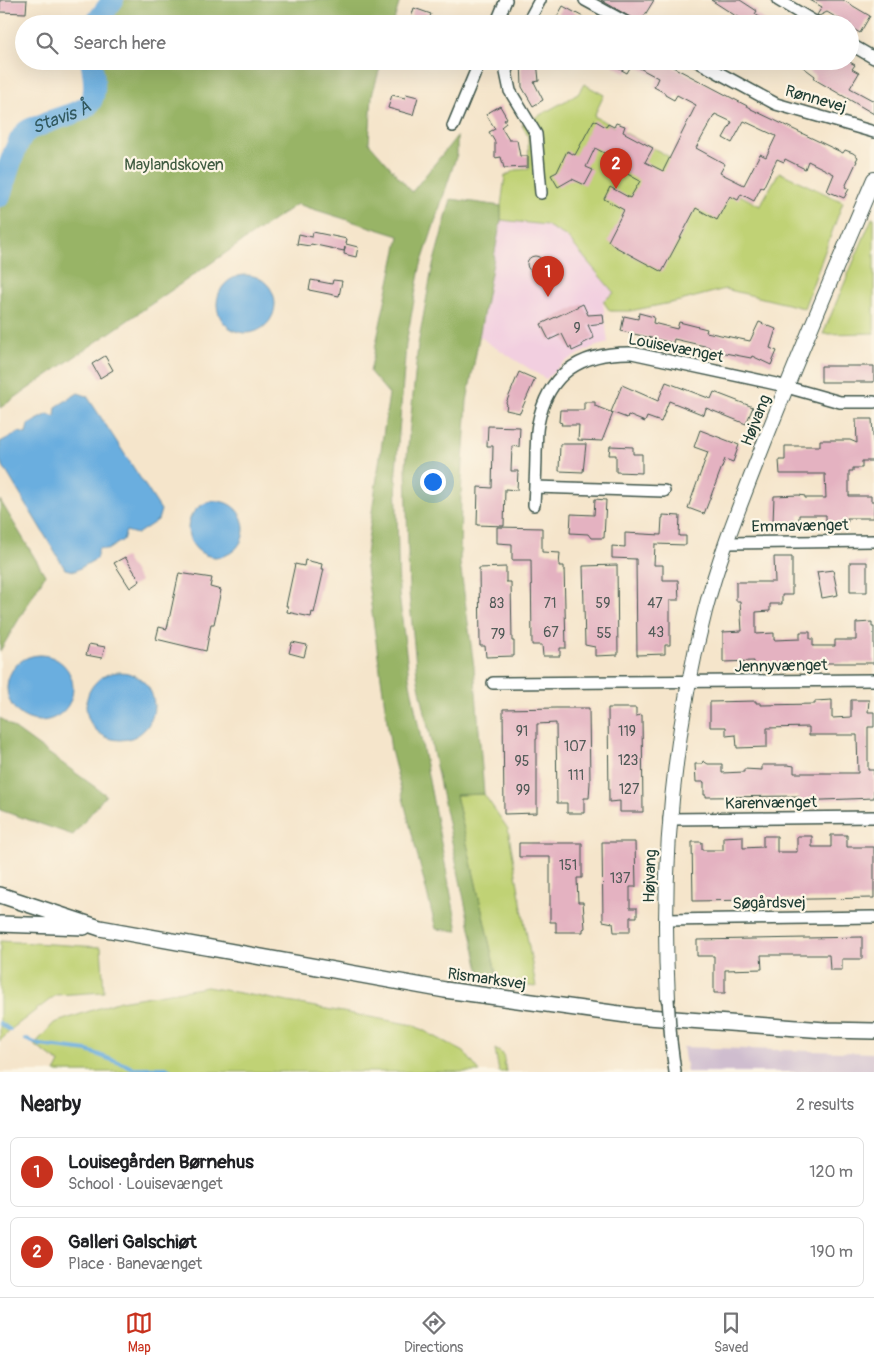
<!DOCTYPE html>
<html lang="en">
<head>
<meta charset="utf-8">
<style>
	:root { --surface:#fff; --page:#f6f6f6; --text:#202124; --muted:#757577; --line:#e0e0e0; --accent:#c8321e }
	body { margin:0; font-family:Pangolin,sans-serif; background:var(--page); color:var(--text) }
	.you { position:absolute; left:432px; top:481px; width:18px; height:18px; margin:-12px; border:4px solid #fff; border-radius:50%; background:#1a73e8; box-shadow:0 0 0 8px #1a73e833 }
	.badge { display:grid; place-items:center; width:32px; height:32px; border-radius:50%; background:var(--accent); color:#fff; font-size:16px; font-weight:700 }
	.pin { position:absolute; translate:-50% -41px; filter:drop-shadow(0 1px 2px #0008) }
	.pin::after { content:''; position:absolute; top:26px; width:18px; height:15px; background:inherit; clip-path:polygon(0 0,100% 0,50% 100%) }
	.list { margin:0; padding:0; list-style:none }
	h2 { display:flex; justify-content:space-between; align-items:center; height:65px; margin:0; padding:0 20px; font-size:21px }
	h2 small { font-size:16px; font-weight:400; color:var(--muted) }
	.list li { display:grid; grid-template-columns:32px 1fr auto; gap:15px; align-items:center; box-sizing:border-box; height:70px; margin:0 10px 10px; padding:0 10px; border:1px solid var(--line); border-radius:8px }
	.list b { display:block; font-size:19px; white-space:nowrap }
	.list p { margin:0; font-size:16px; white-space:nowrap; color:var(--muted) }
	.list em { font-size:16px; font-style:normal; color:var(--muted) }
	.icon { flex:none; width:28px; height:28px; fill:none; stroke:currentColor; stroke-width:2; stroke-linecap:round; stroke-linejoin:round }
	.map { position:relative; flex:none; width:874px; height:1072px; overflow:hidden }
	.search { position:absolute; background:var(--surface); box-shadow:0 5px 20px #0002; left:15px; right:15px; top:15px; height:55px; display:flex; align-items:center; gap:12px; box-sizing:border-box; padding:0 18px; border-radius:28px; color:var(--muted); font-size:19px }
	.sheet { height:225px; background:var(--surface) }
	nav { display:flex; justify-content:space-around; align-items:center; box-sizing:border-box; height:70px; border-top:1px solid var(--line); background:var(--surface); font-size:14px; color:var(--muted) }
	nav a { display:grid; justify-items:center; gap:2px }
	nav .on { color:var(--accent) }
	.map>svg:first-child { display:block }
	.built { fill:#f2cfe0 }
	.industrial { fill:#cfbdcf }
	.green { fill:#c0d275; stroke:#708854 }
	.forest { fill:#98b466; stroke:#5c784d }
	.water { fill:#6aaedf; stroke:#44768a }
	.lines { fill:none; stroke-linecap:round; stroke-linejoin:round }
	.stream { stroke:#6aaedf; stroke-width:4 }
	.river { stroke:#6aaedf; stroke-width:22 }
	.building { fill:#e4b2c1; fill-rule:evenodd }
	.minor-casing { stroke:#3f564b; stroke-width:14 }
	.tertiary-casing { stroke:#3f564b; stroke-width:16 }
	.secondary-casing { stroke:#3f564b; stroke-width:18 }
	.minor { stroke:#fff; stroke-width:11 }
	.tertiary { stroke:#fff; stroke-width:14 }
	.secondary { stroke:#fff; stroke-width:15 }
	.minor-bridge-casing { stroke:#3f564b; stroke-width:14; stroke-linecap:butt }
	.minor-bridge { stroke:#fff; stroke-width:11 }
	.labels { text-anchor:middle; stroke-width:4.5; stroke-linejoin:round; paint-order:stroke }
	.number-label { font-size:14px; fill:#505a57 }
	.street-label { font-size:16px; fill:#1f3d34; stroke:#fcf5e5 }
	.park-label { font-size:16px; fill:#3f5b41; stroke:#fcf5e5 }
	.water-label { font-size:18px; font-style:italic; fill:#32595f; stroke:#fcf5e5 }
</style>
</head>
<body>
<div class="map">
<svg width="874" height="1072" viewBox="0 0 874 1072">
	<rect width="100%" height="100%" fill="#fcf5e5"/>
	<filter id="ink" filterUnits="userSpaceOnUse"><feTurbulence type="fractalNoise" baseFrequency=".02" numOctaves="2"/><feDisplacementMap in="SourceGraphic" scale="10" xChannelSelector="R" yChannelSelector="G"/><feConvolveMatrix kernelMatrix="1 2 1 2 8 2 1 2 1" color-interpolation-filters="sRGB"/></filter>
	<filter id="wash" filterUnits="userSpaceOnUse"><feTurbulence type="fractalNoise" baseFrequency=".0096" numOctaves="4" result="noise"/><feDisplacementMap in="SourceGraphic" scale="20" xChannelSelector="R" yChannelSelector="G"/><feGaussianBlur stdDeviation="1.12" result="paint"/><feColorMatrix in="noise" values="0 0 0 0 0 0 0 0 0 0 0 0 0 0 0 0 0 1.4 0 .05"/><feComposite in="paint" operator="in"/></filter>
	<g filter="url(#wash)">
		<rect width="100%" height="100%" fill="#f5e5cb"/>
		<path class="built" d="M501,220L546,225L567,236L614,293L603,301L608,343L593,347L564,362L546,379L488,343L480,336Z"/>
		<path class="industrial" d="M683,1047L874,1053V1072H687Z"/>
		<path class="green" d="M584,84L604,95L594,116L760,206L779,172L843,202L804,308L725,289L680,301L630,311H610L603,301L614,293L567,237L546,225L501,220V206L505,176L516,170L529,169L528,136L522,125L578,94Z
			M872,218H874V333L823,334Z
			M484,794L508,829L536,987L498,982L456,795Z
			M0,941L101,947L104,992L56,995L14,1027L0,1041Z
			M207,987L413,1025L464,1052L480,1072H55L60,1063L34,1045L54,1023L120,1001Z
			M495,1049L503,1054L506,1072H499Z"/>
		<path class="forest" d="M113,0H400L393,24H95Z
			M91,61H382L372,95L369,143L412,192L457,136V154L420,268L406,344L396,470L399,594L409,677L458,931L436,929L391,750L365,561L389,394L370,372L399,236L297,204L0,408C0,357 0,306 0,256C0,239 0,209 0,195C3,181 12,157 18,144C40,99 108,141 91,61Z
			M451,199L501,206V220L467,401L461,494L460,563L474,667L484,794L456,795L498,982L483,978L478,966L417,675L409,593L406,466L418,345L432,269Z
			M0,500L45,575L0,651Z
			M0,718L106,795L73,835L0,810Z"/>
		<path class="water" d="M217 304a29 29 0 1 1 58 0a29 29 0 1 1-58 0Z
			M78,393L87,396L161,510L158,520L137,534L126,531L123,540L107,550L99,548L96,559L75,571L65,569L0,461V442L19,432L26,434L28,425L48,414L55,417L56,407Z
			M188 529a28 28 0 1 1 56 0a28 28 0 1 1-56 0Z
			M7 688a33 33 0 1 1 66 0a33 33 0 1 1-66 0Z
			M86 706a34 34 0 1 1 68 0a34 34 0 1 1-68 0Z"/>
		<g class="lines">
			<path class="stream" d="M0,1023L10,1030
				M25,1039L40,1045L88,1051L134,1068H166L173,1072"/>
			<g class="river">
				<path d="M95,24L113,0"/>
				<path id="s1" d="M0,196C6,179 14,142 27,131C30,128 37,127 41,125C80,107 103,118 91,61"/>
			</g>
		</g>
		<g id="blocks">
			<path class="building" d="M0,0H27L26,13L0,12Z
				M601,0H654L640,23Z
				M711,0H740L757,11L755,14L770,24H736L739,18Z
				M810,0H843L870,16L860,33L850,27V24H847L827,12L819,16L817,15L822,7Z
				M563,6L583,17L579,24H553Z
				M414,8L431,14L427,24H409Z
				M521,61H537L539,81L534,82L543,100L533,106L522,87Z
				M605,61H676L673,67L751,108V109L843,153L845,150L853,153L858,157L856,161H857L845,187L849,189L844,198L827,191L834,174L808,161L805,169L785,159L784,162L777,159L763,188L761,187L754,201L741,194L738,200L730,196L717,220L696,208L662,272L614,246L608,241L624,210L604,199L610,187L630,198L640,181L624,172L628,166L595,148L586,167L593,170L585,185L572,179L558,187L551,175L557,172L567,151L575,155L594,120L606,127L608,124L614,127L616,123L625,126L623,132L653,148L645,162L663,171L696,105L677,95L674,100L665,95V93L654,87L658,78L632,64L627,73ZM715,114L732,122L723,138L732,143L744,121L776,136L766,157L760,154L744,185L720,173L725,164L696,148Z
				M795,61H848L855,65L852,69L859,73L850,88L874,101V114L814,79L815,76Z
				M406,94L418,97L413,115L388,108L392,95L405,98Z
				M500,106L507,118L504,120L506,123L501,127L509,140H517L520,156H528V167L504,168L501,157L495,158V142L489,132L495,129L486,114Z
				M313,232L347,239L346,244L358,247L356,257L344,254L345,247L344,251L311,244L310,246L297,244L299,234L312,237Z
				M527 264a8 8 0 1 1 16 0a8 8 0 1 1-16 0Z
				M311,280L332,284L333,280L342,281L339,296L309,290Z
				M583,304L588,315L603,314L604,323L588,325L594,338L582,344L583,346L572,351L571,347L569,348L562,334L549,340L541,324Z
				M639,313L654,317L653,323L677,329L679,322L707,329L706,332L750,341L759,322L776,329L770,348L777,351L771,365L752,356L751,358L709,350V347L674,339L673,343L621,331L624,316L638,319Z
				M105,356L113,370L100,378L92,364Z
				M821,366H874V382H821Z
				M519,372L535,379L520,413L506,410L507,404L506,403Z
				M666,382L711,399L714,392L753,407L746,424L706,408L704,415L669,401L661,422L647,417L645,422L628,415L627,418L611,412L622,385L658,401Z
				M584,402H595V406L613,413L602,441L578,440L579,425H561L562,423L559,422L560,410H584Z
				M856,419H872L874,453L873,461H862V468H853V471H849V496H871V501H874V518H847L848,522L826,524V515H799V522L773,523L774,496L799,495L805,496V498H826L825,474H780L779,460H785V446H820V440H850L857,443Z
				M488,426L520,427L519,447L512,446L511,471H518L517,490L505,489L504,526L477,525L478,487L492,488L493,446H487Z
				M700,430L739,445L733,462L725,459L704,514L688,508L708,452L694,447Z
				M560,444H586L583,472L559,471Z
				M610,446L633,447V454H642V473L616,472V455H609Z
				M595,499L606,500L604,538H591L588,534L570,533L571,514L594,515Z
				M663,515L680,516L679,536H686V545L655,544L654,565H663V580H678L679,600H670V645H665V654L637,655L636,559L612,558V546L625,547V533L661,535L662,518H663Z
				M497,527L542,528V552L560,553L559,566H564L566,648H560V656H543L542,645H532L531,560H512V544L497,543Z
				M125,557L140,581L130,588L114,563Z
				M774,557H792V595H782V604H770V611L756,612V634L774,633V640L800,639V632H810V639H813V646H835V640H856V623L872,622V627H874V663H795V665H783V670H772V665H754V661L723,662V632L742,631L740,601H736V582H775Z
				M305,560L322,564L321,569H324L314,613L312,612L311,617L287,612L288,606H286L295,564L304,566Z
				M850,562H867V592H850Z
				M617,565L618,655L595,656V647L585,645L583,566Z
				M506,567V582H511L512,641H514V656L486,657L485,646H480L479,568Z
				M833,570L838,595L822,598L817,572Z
				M179,573L212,578L210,587L221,590L214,624H211L206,651L156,639L159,627L167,629Z
				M292,642L307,645L304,657L289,653Z
				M89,644L105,647L102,658L86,655Z
				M832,700V718L851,717V700H869L868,712H874V727H868V770H874V798L798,801V796L706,797V795H704V782H696L695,764H702L703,761L708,764H722V773L744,772V769L762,770V765H788L794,766V773H858L857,735H809V727L767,728V747L737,748L736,735L726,736V727H710V702L756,701V703H761V705L815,704V701Z
				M556,708H589L590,783L589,798H584V813H567V803H557L556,723L537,724V739H536V768H537V813L504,814L503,709Z
				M608,708H636V716L642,715L643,812H620V801L609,802Z
				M831,835H847V847H874V898L693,901L692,842H702V850H723V837L743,836V848L763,847V836H777V852H797V836H812V847H831Z
				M602,842H635L636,887H630V908H637V917H630V932H614L613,923L603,921Z
				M519,843H582V878H577L578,902H583L585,928L583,929V932H556V922H550V857H519Z
				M862,937V959H842V970H830L829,955H761L762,969L725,970V993H714V956H697V940Z"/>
		</g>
	</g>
	<g filter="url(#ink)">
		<use href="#blocks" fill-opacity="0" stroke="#3f564b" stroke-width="1"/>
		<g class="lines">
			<defs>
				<path id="minor" d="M585,0L629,24
					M778,0L818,24
					M496,24L506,0
					M527,24L540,0
					M850,44L874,58
					M509,61L506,72L510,91L536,134L541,193
					M697,61L776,104L874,132
					M453,126L480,61
					M535,487L664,491
					M534,505C535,487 536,469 536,451C537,442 536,433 538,424C548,372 582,352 632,353L776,384L840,402H874
					M726,543L874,541
					M493,683L874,680
					M669,819L874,817
					M665,920L874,917
					M671,1041L675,1072"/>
				<path id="tertiary" d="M668,999C661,868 672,739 705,611C718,560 738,510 757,461C794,366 834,272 874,179"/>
				<path id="secondary" d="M0,895L100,928L445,990L634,1016L825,1030L874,1031
					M0,924L84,927"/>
			</defs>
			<use href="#minor" class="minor-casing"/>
			<use href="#tertiary" class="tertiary-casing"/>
			<use href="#secondary" class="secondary-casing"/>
			<use href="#minor" class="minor"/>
			<use href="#tertiary" class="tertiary"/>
			<use href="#secondary" class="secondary"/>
			<defs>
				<path id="minor-bridge" d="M668,999L671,1041"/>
			</defs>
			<use href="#minor-bridge" class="minor-bridge-casing"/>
			<use href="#minor-bridge" class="minor-bridge"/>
		</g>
	</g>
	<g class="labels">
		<g class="number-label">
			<text x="577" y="333">9</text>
			<text x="497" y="608">83</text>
			<text x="550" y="608">71</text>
			<text x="603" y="608">59</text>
			<text x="655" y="608">47</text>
			<text x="551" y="637">67</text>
			<text x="656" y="637">43</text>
			<text x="604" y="638">55</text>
			<text x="498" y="639">79</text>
			<text x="522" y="736">91</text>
			<text x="627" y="736">119</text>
			<text x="575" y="751">107</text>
			<text x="628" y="765">123</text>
			<text x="522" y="766">95</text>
			<text x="576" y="780">111</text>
			<text x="629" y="794">127</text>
			<text x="523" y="795">99</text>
			<text x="568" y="870">151</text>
			<text x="620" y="883">137</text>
		</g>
		<g class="street-label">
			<text transform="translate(816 98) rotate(16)" y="6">Rønnevej</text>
			<text transform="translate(676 347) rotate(11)" y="6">Louisevænget</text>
			<text transform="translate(755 420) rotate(-68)" y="6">Højvang</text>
			<text transform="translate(800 525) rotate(-1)" y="6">Emmavænget</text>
			<text transform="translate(781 665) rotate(-1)" y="6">Jennyvænget</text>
			<text transform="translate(771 802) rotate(-1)" y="6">Karenvænget</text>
			<text transform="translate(649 876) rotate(-88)" y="6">Højvang</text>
			<text transform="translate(769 902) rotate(-1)" y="6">Søgårdsvej</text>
			<text transform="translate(487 978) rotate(8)" y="6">Rismarksvej</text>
		</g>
		<g class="park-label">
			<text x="174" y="170">Maylandskoven</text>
		</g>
		<g class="water-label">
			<text dy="6" stroke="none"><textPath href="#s1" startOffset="108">Stavis Å</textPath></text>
		</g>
	</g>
</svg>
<div class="you"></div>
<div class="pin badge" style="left:548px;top:297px">1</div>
<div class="pin badge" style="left:616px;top:189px">2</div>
<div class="search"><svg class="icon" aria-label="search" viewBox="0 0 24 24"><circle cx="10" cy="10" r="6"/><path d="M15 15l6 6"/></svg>Search here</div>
</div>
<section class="sheet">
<h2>Nearby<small>2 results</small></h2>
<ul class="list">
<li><span class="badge">1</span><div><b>Louisegården Børnehus</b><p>School · Louisevænget</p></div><em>120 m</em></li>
<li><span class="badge">2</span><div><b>Galleri Galschiøt</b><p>Place · Banevænget</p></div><em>190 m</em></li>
</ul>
</section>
<nav>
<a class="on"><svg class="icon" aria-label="map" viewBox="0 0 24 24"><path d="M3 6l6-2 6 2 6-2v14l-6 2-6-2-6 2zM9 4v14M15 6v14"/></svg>Map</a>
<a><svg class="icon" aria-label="directions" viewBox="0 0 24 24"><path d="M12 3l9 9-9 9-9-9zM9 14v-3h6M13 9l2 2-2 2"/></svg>Directions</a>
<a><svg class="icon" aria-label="saved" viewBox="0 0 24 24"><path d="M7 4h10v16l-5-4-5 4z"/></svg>Saved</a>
</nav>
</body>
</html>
